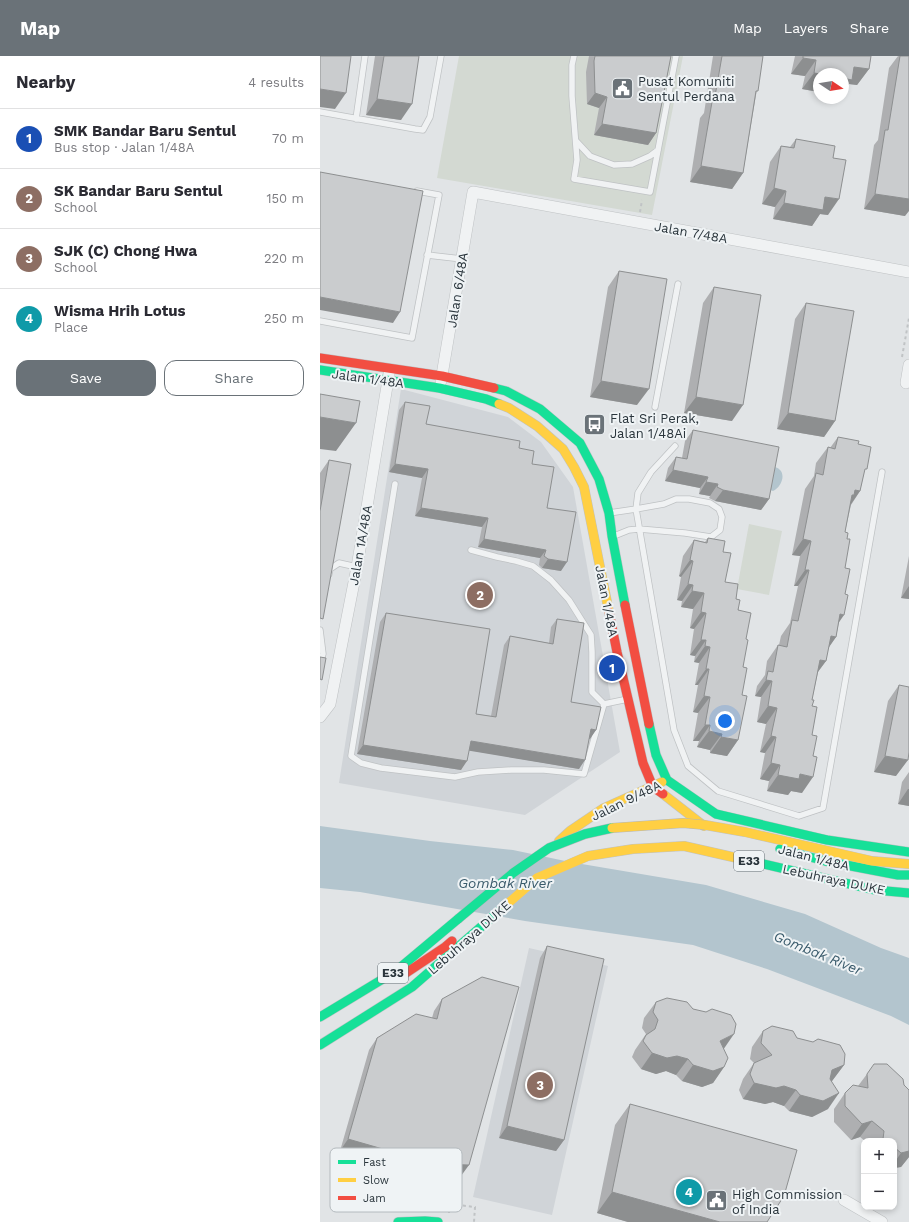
<!DOCTYPE html>
<html lang="en">
<head>
<meta charset="utf-8">
<style>
	:root { --surface:#fff; --page:#f7f7f7; --text:#2b2b33; --muted:#7c7c81; --line:#e1e1e2; --accent:#6a7278 }
	body { margin:0; font-family:"Work Sans",sans-serif; background:var(--page); color:var(--text) }
	.controls { position:absolute; right:12px; bottom:12px; display:grid; overflow:hidden; border-radius:8px; box-shadow:0 2px 6px #0003 }
	.controls button { width:36px; height:36px; display:grid; place-items:center; padding:0; border:0; border-bottom:1px solid var(--line); background:var(--surface); color:var(--text); font:20px sans-serif }
	.compass { position:absolute; left:493px; top:12px; width:36px; height:36px; border-radius:50%; background:var(--surface); box-shadow:0 2px 6px #0003; rotate:102deg }
	.you { position:absolute; left:405px; top:665px; width:14px; height:14px; margin:-10px; border:3px solid #fff; border-radius:50%; background:#1a73e8; box-shadow:0 0 0 6px #1a73e833 }
	.badge { display:grid; place-items:center; width:26px; height:26px; border-radius:50%; background:var(--accent); color:#fff; font-size:13px; font-weight:700 }
	.pin { position:absolute; translate:-50% -50%; border:2px solid #fff; box-shadow:0 1px 4px #0006 }
	.list { margin:0; padding:0; list-style:none }
	h2 { display:flex; justify-content:space-between; align-items:center; height:52px; margin:0; padding:0 16px; font-size:17px }
	h2 small { font-size:13px; font-weight:400; color:var(--muted) }
	.list li { display:grid; grid-template-columns:26px 1fr auto; gap:12px; align-items:center; box-sizing:border-box; height:60px; padding:0 16px; border-top:1px solid var(--line) }
	.list b { display:block; font-size:15px; white-space:nowrap }
	.list p { margin:0; font-size:13px; white-space:nowrap; color:var(--muted) }
	.list em { font-size:13px; font-style:normal; color:var(--muted) }
	.actions { display:flex; gap:8px; padding:12px 16px }
	.actions a { flex:1; padding:9px 0; border:1px solid var(--accent); border-radius:12px; text-align:center; font-size:14px; color:var(--accent) }
	.actions .main { background:var(--accent); color:#fff }
	.map { position:relative; flex:none; width:589px; height:1166px; overflow:hidden }
	header { display:flex; align-items:center; gap:24px; box-sizing:border-box; height:56px; padding:0 20px; background:var(--accent); color:#fff }
	header strong { font-size:19px }
	nav { display:flex; gap:22px; margin-inline-start:auto; font-size:14px }
	main { display:flex }
	aside { flex:1; background:var(--surface) }
	.map>svg:first-child { display:block }
	.built { fill:#d0d4d8 }
	.green { fill:#d3d9d2 }
	.water { fill:#b3c5ce }
	.lines { fill:none; stroke-linecap:round; stroke-linejoin:round }
	.lane-casing { stroke:#bfc2c4; stroke-width:7 }
	.street-casing { stroke:#bfc2c4; stroke-width:12 }
	.fast-casing { stroke:#bfc2c4; stroke-width:10 }
	.slow-casing { stroke:#bfc2c4; stroke-width:10 }
	.jam-casing { stroke:#bfc2c4; stroke-width:10 }
	.path { stroke:#c0c3c5; stroke-width:2; stroke-dasharray:3 3; stroke-linecap:butt }
	.lane { stroke:#f0f2f3; stroke-width:5.5 }
	.street { stroke:#f0f2f3; stroke-width:11 }
	.fast { stroke:#16e098; stroke-width:9 }
	.slow { stroke:#ffcf43; stroke-width:9 }
	.jam { stroke:#f24e42; stroke-width:9 }
	.fast-bridge-casing { stroke:#b4b7ba; stroke-width:10; stroke-linecap:butt }
	.slow-bridge-casing { stroke:#b4b7ba; stroke-width:10; stroke-linecap:butt }
	.fast-bridge { stroke:#16e098; stroke-width:9 }
	.slow-bridge { stroke:#ffcf43; stroke-width:9 }
	.wall { fill:#aeafb1 }
	.shaded-wall { fill:#8d8f90 }
	.building { fill:#caccce; stroke:#8d8f90 }
	.labels { text-anchor:middle; stroke-width:4; stroke-linejoin:round; paint-order:stroke }
	.shield { fill:#eff3f5; stroke:#656e74; stroke-width:1 }
	.shield-label { font-size:12px; font-weight:bold; fill:#2a353c }
	.poi-label { font-size:13px; fill:#2a353c; stroke:#eff3f5; text-anchor:start }
	.street-label { font-size:13px; fill:#2a353c; stroke:#eff3f5 }
	.water-label { font-size:14px; font-style:italic; fill:#395a6b; stroke:#eff3f5 }
	.key { fill:#eff3f5; stroke:#b4babe; stroke-width:1 }
	.key-label { font-size:11px; fill:#2a353c }
</style>
</head>
<body>
<header>
<strong>Map</strong>
<nav><a>Map</a><a>Layers</a><a>Share</a></nav>
</header>
<main>
<aside>
<h2>Nearby<small>4 results</small></h2>
<ul class="list">
<li><span class="badge" style="background:#1a4fb4">1</span><div><b>SMK Bandar Baru Sentul</b><p>Bus stop · Jalan 1/48A</p></div><em>70 m</em></li>
<li><span class="badge" style="background:#8d6e63">2</span><div><b>SK Bandar Baru Sentul</b><p>School</p></div><em>150 m</em></li>
<li><span class="badge" style="background:#8d6e63">3</span><div><b>SJK (C) Chong Hwa</b><p>School</p></div><em>220 m</em></li>
<li><span class="badge" style="background:#0f9aa8">4</span><div><b>Wisma Hrih Lotus</b><p>Place</p></div><em>250 m</em></li>
</ul>
<div class="actions"><a class="main">Save</a><a>Share</a></div>
</aside>
<div class="map">
<svg width="589" height="1166" viewBox="0 0 589 1166">
	<rect width="100%" height="100%" fill="#e1e4e6"/>
	<path class="built" d="M81,333L188,361L221,386L253,431L300,696L205,759L19,727Z
		M209,892L288,910L232,1159L153,1141Z"/>
	<path class="green" d="M139,0H363L332,159L117,122Z
		M429,468L462,475L449,539L417,533Z"/>
	<path class="water" d="M455,411C468,415 462,431 453,435L450,434Z
		M0,770L110,785L193,794L250,806L386,829L485,858L561,892L589,902V969L571,960L447,913L373,889L205,865L40,836L0,832Z"/>
	<g class="lines">
		<defs>
			<path id="lane" d="M254,0L252,9V40L257,104L254,123L330,136L356,0
				M0,56L95,73L103,74L110,61L121,0
				M36,63L45,0
				M256,85L270,100L294,109L312,108L330,100L338,94
				M107,199L142,203
				M0,265L92,282L119,139L97,135
				M335,351L358,228
				M355,390L331,416L318,437L316,453L354,674L368,710L398,735L479,760L503,752L562,416
				M75,428L31,700L41,707L61,712L135,721L158,716L191,714H224L264,718L284,648L308,643
				M289,457L316,453L344,448L356,443H369L390,447L399,453L402,461L400,474L391,481L365,477L319,473L309,474L294,480
				M151,494L177,501L196,505L213,510L231,524L249,544L271,579L272,596V636L284,648
				M9,518L10,513L19,507L37,511
				M0,574L3,598L0,607"/>
			<path id="street" d="M121,325L153,136L589,216
				M586,327L589,309
				M0,661L10,648L37,511L69,318
				M524,1144L562,1166"/>
			<path id="fast" d="M0,314L119,332L166,343L179,348
				M174,332L186,335L220,353L260,387L279,423L289,457L292,480L305,549
				M329,668L336,699L347,724L396,758L507,784L589,796
				M460,793L505,805L578,819H589
				M426,804L555,834L589,837
				M0,961L76,915L138,863
				M0,989L92,931L185,850
				M78,1166L105,1165L118,1166"/>
			<path id="slow" d="M179,348L189,352L217,370L243,393L254,411L264,431L289,556
				M343,738L384,770
				M385,769L425,776L552,805L589,808
				M239,785L250,775L284,752L342,726
				M185,850L217,822L268,800L313,793L364,790L426,804"/>
			<path id="jam" d="M0,302L122,320L174,332
				M305,549L329,668
				M289,556L297,596L323,707L333,731L343,738
				M83,919L125,891L132,885"/>
		</defs>
		<use href="#lane" class="lane-casing"/>
		<use href="#street" class="street-casing"/>
		<use href="#fast" class="fast-casing"/>
		<use href="#slow" class="slow-casing"/>
		<use href="#jam" class="jam-casing"/>
		<path class="path" d="M320,156L322,144
			M582,301L589,262
			M95,1148H129L155,1151L154,1166
			M129,1157V1148"/>
		<use href="#lane" class="lane"/>
		<use href="#street" class="street"/>
		<use href="#fast" class="fast"/>
		<use href="#slow" class="slow"/>
		<use href="#jam" class="jam"/>
		<defs>
			<path id="fast-bridge" d="M138,863L193,817L229,792L265,778L292,772"/>
			<path id="slow-bridge" d="M292,772L363,767L385,769"/>
		</defs>
		<use href="#fast-bridge" class="fast-bridge-casing"/>
		<use href="#slow-bridge" class="slow-bridge-casing"/>
		<use href="#fast-bridge" class="fast-bridge"/>
		<use href="#slow-bridge" class="slow-bridge"/>
	</g>
	<path class="wall" d="M55,0H99L81,64L46,59Z
		M269,0H351L336,77L328,89L274,79L279,52L267,48L266,16Z
		M393,0H443L436,39L423,117L412,133L370,126L380,62L384,57Z
		M475,0H551L549,13L537,29L529,28L523,37V18H499V36L482,33L485,20L471,18Z
		M578,0H589L585,160L544,153L554,89L558,84L569,12Z
		M476,83L513,102L508,159L500,158L492,170L453,163L455,151L442,148L450,106L461,90L470,91Z
		M299,215L317,349L270,341L288,231Z
		M394,231L412,365L364,357L383,247Z
		M486,247L515,365L504,381L457,373L475,263Z
		M85,346L106,368L199,392L212,408L227,452L241,515L222,512L219,509L220,502L158,491L162,471L95,460L102,422L69,416L79,354Z
		M373,374L449,443L441,454L395,445L389,442L390,440L379,438L380,432L345,425L348,412L356,401L362,402L365,385Z
		M518,381L538,388L544,417L540,435L531,449L525,476L527,483L525,512L519,566L516,581L508,592L506,605L498,616L492,644V650L482,737L471,735L468,739L447,735L449,725L440,723L445,697L440,696L446,668L437,666L441,641L435,640L437,630L445,619L447,605L458,589H459L461,580L470,567L478,530H474L480,500L472,499L485,433L494,420L496,407L508,391L510,392Z
		M9,404L0,567V417Z
		M388,482L403,496L405,526L416,543L426,583L423,611L418,684L407,700L390,697V694L377,691L379,685H373L378,657L373,656L378,629H375L379,607L374,606L375,600L370,599L374,573L370,572L373,553L361,551L362,545L357,544L361,521L359,520L363,500L374,484L385,486Z
		M589,500V543L581,542Z
		M66,557L156,658L171,660L184,589L190,580L229,587L231,571L237,563L251,646L276,674L269,683L259,713L149,694L141,714L37,698L60,566Z
		M579,629L576,720L554,716L568,645Z
		M589,716V750L578,748L582,726Z
		M227,890L244,1084L236,1095L179,1082L220,902Z
		M122,943L141,1120L107,1119L20,1095L49,994L57,982L112,962L114,955Z
		M336,946L404,993V1011L393,1027L382,1031L362,1025L356,1019L346,1015L336,1018L321,1013L312,1001L315,994L326,978L322,972L324,962Z
		M443,975L477,982L524,1009L512,1025L508,1053L492,1061L469,1055L464,1050L453,1046L445,1048L423,1043L419,1034L423,1023L434,1007L430,1003L432,991Z
		M547,1018L584,1029L589,1034V1101L581,1111L574,1112V1085H545L540,1081L531,1084L514,1066V1053L525,1037L538,1030Z
		M310,1048L447,1166H308L277,1157L295,1069Z"/>
	<path class="shaded-wall" d="M483,2L496,4L485,20L471,18Z
		M534,11L549,13L537,29L529,28L523,37V22Z
		M494,17L499,18V36L482,33Z
		M0,33L26,37L15,53L0,51Z
		M275,37L287,41L279,52L267,48Z
		M57,43L92,48L81,64L46,59Z
		M282,68L336,77L328,89L274,79Z
		M381,110L423,117L412,133L370,126Z
		M454,132L466,135L455,151L442,148Z
		M555,138L589,143V155L585,160L544,153Z
		M505,141L519,143L508,159L500,158L492,170L453,163L464,147Z
		M0,241L80,256L73,267L0,254Z
		M281,325L329,333L317,349L270,341Z
		M376,341L423,349L412,365L364,357Z
		M468,357L515,365L504,381L457,373Z
		M0,361L36,367L16,395L0,393Z
		M75,408L108,413L102,422L69,416Z
		M353,414L388,421L380,432L345,425Z
		M386,426L398,428L390,440L379,438Z
		M403,434L449,443L441,454L395,445Z
		M535,434L540,435L529,451L526,450Z
		M101,452L168,462L162,471L95,460Z
		M164,483L226,494L220,502L158,491Z
		M483,483L491,485L480,500L472,499Z
		M228,503L247,506L241,515L222,512Z
		M370,504L373,505L361,521L359,520Z
		M485,514H489L478,530H474Z
		M368,528L373,529L362,545L357,544Z
		M589,530V543L581,542Z
		M372,535L384,537L373,553L361,551Z
		M381,556L386,557L374,573L370,572Z
		M520,558L524,559L513,575Z
		M511,580L516,581L505,597Z
		M381,584H386L375,600L370,599Z
		M385,590L390,591L379,607L374,606Z
		M500,604L506,605L494,621Z
		M386,613H389L378,629H375Z
		M446,624L452,625L441,641L435,640Z
		M384,640L390,641L378,657L373,656Z
		M448,650L457,652L446,668L437,666Z
		M385,669H390L379,685H373Z
		M271,673L276,674L270,683L265,682Z
		M389,675L402,678L390,694L377,691Z
		M451,680L456,681L445,697L440,696Z
		M401,681L418,684L407,700L390,697Z
		M151,685L265,704L259,713L145,694Z
		M43,689L147,705L141,714L37,698Z
		M565,700L588,704L576,720L554,716Z
		M451,707L460,709L449,725L440,723Z
		M480,718L493,721L482,737L471,735L468,739L447,735L458,719Z
		M588,733H589V750L578,748Z
		M414,978L403,994L400,985Z
		M332,997L357,1000L368,1003L356,1019L346,1015L336,1018L321,1013Z
		M373,1009L404,1011L393,1027L382,1031L362,1025Z
		M524,1009L512,1025L500,1030L512,1014Z
		M434,1027L464,1030L476,1034L464,1050L453,1046L445,1048L423,1043Z
		M519,1037L508,1053L492,1061L469,1055L480,1039Z
		M552,1065L540,1081L531,1084L542,1068Z
		M187,1070L244,1084L236,1095L179,1082Z
		M28,1083L149,1109L141,1120L107,1119L20,1095Z
		M589,1095V1101L581,1111L574,1112V1107L581,1097Z
		M292,1136L400,1166H308L277,1157Z"/>
	<path class="building" d="M0,0H31L26,37L0,33Z
		M64,0H99L92,48L57,43Z
		M275,0H351L336,77L282,68L287,41L275,37L274,5Z
		M402,0H443L438,35H436L423,117L381,110L392,46H394Z
		M483,0H551L549,13L534,11L532,24L523,22V18H500L494,17L496,4L483,2Z
		M580,0H589V143L555,138L565,74H568Z
		M476,83L515,90L513,102L526,104L519,143L505,141L503,154L464,147L466,135L454,132L461,90L474,92Z
		M0,116L103,135L80,256L0,241Z
		M299,215L347,223L329,333L281,325Z
		M394,231L441,239L423,349L376,341Z
		M486,247L534,255L515,365L468,357Z
		M0,338L40,345L36,367L0,361Z
		M85,346L110,350L106,368L200,385L199,392L214,395L212,408L234,411L227,452L256,456L247,506L228,503L224,500L226,494L164,483L168,462L101,452L108,413L75,408Z
		M373,374L459,391L449,443L403,434L397,431L398,428L386,426L388,421L353,414L356,401L367,403Z
		M518,381L539,385L538,388L551,391L547,413H545L540,435L535,434L534,439H532L525,476L528,477L527,483H530L525,512L530,513L525,538L528,539L524,559L520,558L516,581L511,580L506,605L500,604L492,644H494L492,650L497,651L492,679L497,680L493,700L497,701L493,721L480,718L479,723L458,719L460,709L451,707L456,681L451,680L457,652L448,650L452,625L446,624L448,615L453,616L458,589L467,591L472,564L478,565L489,514H485L491,485L483,483L496,417L503,419L508,391L515,393Z
		M9,404L31,408L3,563L0,562V455Z
		M388,482L405,485L403,496L411,497L405,526L418,528L416,543L420,544L418,554L431,557L426,583L428,584L423,611L427,612L422,639L427,640L418,684L401,681L402,678L389,675L390,669H385L390,641L384,640L389,613H386L390,591L385,590L386,584H381L386,557L381,556L384,537L372,535L373,529L368,528L373,505L370,504L374,484L387,487Z
		M66,557L170,573L156,658L176,661L190,580L233,588L237,563L264,567L251,646L281,651L276,674L271,673L265,704L151,685L147,705L43,689Z
		M0,601L6,602L2,624L0,623Z
		M579,629L589,631V696L588,704L565,700Z
		M227,890L284,903L244,1084L187,1070Z
		M162,921L199,931L149,1109L115,1108L28,1083L57,982L96,958L117,963L122,943Z
		M347,942L367,946L373,953L386,956L392,953L411,959L416,968L414,978L400,985L408,1002L404,1011L393,1015L373,1009L368,1003L357,1000L347,1002L332,997L323,985L326,979L335,973L338,964L333,956L336,946Z
		M452,970L473,975L477,982L493,986L498,983L520,989L525,998L524,1009L512,1014L510,1023L519,1037L503,1045L480,1039L476,1034L464,1030L456,1032L434,1027L430,1018L434,1007L452,999L441,987L443,975Z
		M554,1008H567L583,1023L584,1029L589,1034V1095L581,1097L574,1091V1085H566L563,1083L564,1075L552,1065L542,1068L525,1050V1037L533,1029L548,1032L547,1018Z
		M310,1048L477,1094L464,1140L447,1166H400L292,1136Z"/>
	<defs>
		<symbol id="civic-square" viewBox="-11 -11 22 22"><rect x="-9" y="-9" width="18" height="18" rx="4" fill="#6a7278" stroke="#eff3f5"/><path d="M-.6-6.5H3V-4.5H.6V-3L4-1V1h2V6H-6V1h2V-1L-.6-3ZM-1.2 2.5V6h2.4V2.5Z" fill="#fff"/></symbol>
		<symbol id="bus-square" viewBox="-11 -11 22 22"><rect x="-9" y="-9" width="18" height="18" rx="4" fill="#6a7278" stroke="#eff3f5"/><path d="M-5-6H5V4H4V6H2V4H-2V6H-4V4H-5ZM-3.5-4V0h7V-4ZM-3.5 1.2v1.5H-2V1.2ZM2 1.2v1.5H3.5V1.2Z" fill="#fff"/></symbol>
	</defs>
	<g fill-rule="evenodd">
		<use href="#civic-square" x="290" y="20" width="25" height="25"/>
		<use href="#bus-square" x="262" y="356" width="25" height="25"/>
		<use href="#civic-square" x="384" y="1132" width="25" height="25"/>
	</g>
	<g class="labels">
		<g class="shield">
			<rect x="414" y="795" width="30" height="20" rx="3"/>
			<rect x="58" y="907" width="30" height="20" rx="3"/>
		</g>
		<g class="shield-label">
			<text x="429" y="809">E33</text>
			<text x="73" y="921">E33</text>
		</g>
		<g class="poi-label">
			<text x="318" y="30">Pusat Komuniti<tspan x="318" dy="15">Sentul Perdana</tspan></text>
			<text x="290" y="367">Flat Sri Perak,<tspan x="290" dy="15">Jalan 1/48Ai</tspan></text>
			<text x="412" y="1143">High Commission<tspan x="412" dy="15">of India</tspan></text>
		</g>
		<g class="street-label">
			<text transform="translate(371 176) rotate(10)" y="5">Jalan 7/48A</text>
			<text transform="translate(137 234) rotate(-81)" y="5">Jalan 6/48A</text>
			<text transform="translate(48 322) rotate(8)" y="5">Jalan 1/48A</text>
			<text transform="translate(40 489) rotate(-80)" y="5">Jalan 1A/48A</text>
			<text transform="translate(287 545) rotate(79)" y="5">Jalan 1/48A</text>
			<text transform="translate(306 744) rotate(-26)" y="5">Jalan 9/48A</text>
			<text transform="translate(494 801) rotate(14)" y="5">Jalan 1/48A</text>
			<text transform="translate(514 823) rotate(12)" y="5">Lebuhraya DUKE</text>
			<text transform="translate(149 881) rotate(-41)" y="5">Lebuhraya DUKE</text>
		</g>
		<g class="water-label">
			<text x="185" y="832">Gombak River</text>
			<text transform="translate(498 897) rotate(22)" y="5">Gombak River</text>
		</g>
	</g>
	<rect x="10" y="1092" width="132" height="64" rx="6" class="key"/>
	<rect x="18" y="1104" width="18" height="4" fill="#16e098"/>
	<rect x="18" y="1122" width="18" height="4" fill="#ffcf43"/>
	<rect x="18" y="1140" width="18" height="4" fill="#f24e42"/>
	<g class="key-label">
		<text x="43" y="1110">Fast</text>
		<text x="43" y="1128">Slow</text>
		<text x="43" y="1146">Jam</text>
	</g>
</svg>
<div class="controls">
<button>+</button>
<button>−</button>
</div>
<svg class="compass" viewBox="-18 -18 36 36"><path d="M0-13l5 13h-10z" fill="#e53935"/><path d="M0 13l5-13h-10z" fill="#7c7c81"/></svg>
<div class="you"></div>
<div class="pin badge" style="left:292px;top:612px;background:#1a4fb4">1</div>
<div class="pin badge" style="left:160px;top:539px;background:#8d6e63">2</div>
<div class="pin badge" style="left:220px;top:1029px;background:#8d6e63">3</div>
<div class="pin badge" style="left:369px;top:1136px;background:#0f9aa8">4</div>
</div>
</main>
</body>
</html>
